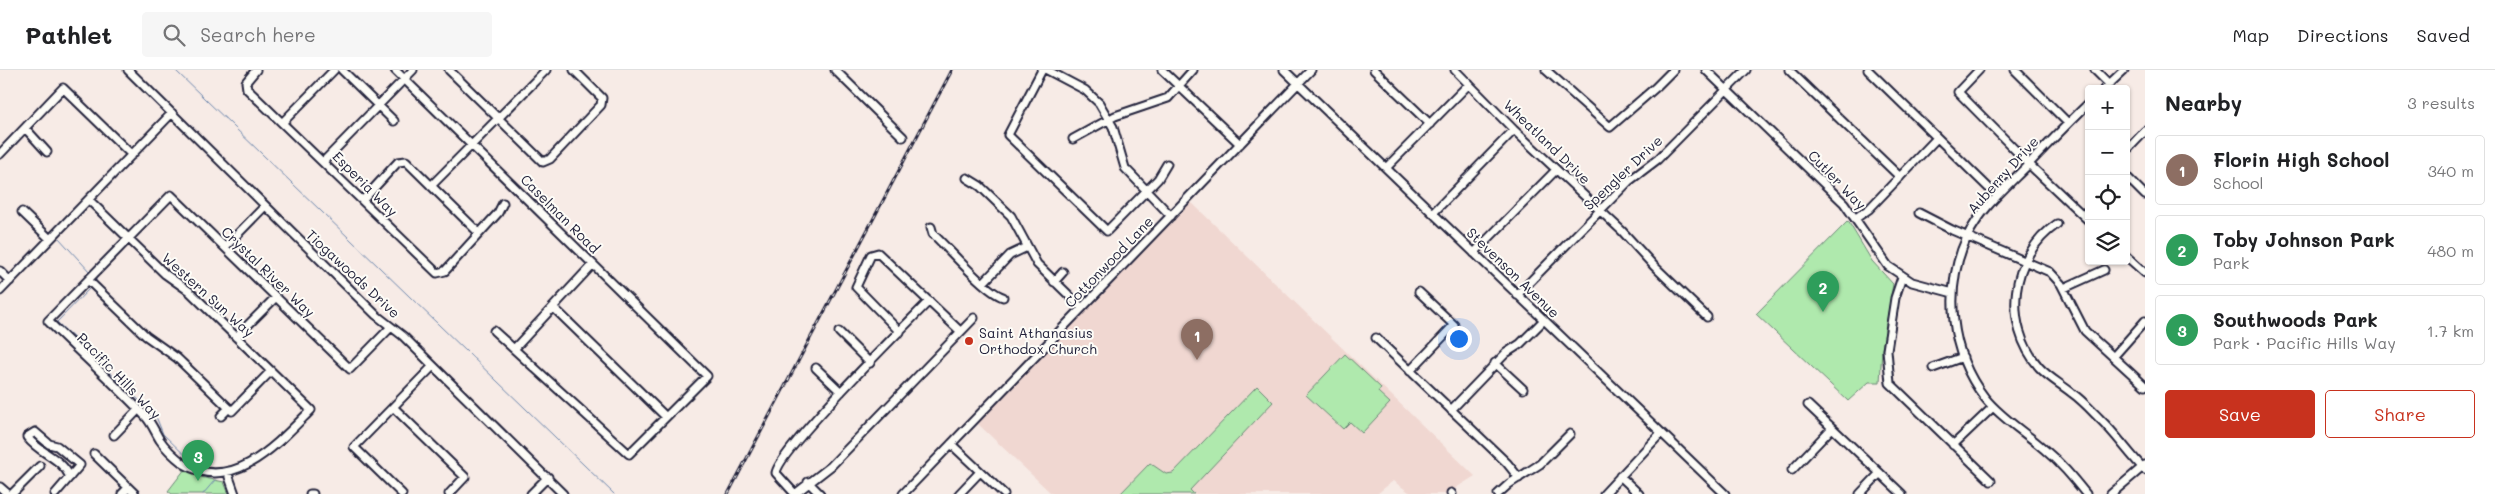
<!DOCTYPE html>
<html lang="en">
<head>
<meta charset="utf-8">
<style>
	:root { --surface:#fff; --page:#f6f6f6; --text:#202124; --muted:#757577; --line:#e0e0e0; --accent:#c8321e }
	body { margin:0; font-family:Mali,sans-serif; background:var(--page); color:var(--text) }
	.controls { position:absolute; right:15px; top:15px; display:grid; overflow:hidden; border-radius:5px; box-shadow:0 1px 4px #0004 }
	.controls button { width:45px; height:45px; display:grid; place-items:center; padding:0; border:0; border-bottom:1px solid var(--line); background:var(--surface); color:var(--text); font:25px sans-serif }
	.you { position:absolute; left:1458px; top:268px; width:18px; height:18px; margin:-12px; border:4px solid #fff; border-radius:50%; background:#1a73e8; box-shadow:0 0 0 8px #1a73e833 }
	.badge { display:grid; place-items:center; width:32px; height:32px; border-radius:50%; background:var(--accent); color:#fff; font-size:16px; font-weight:700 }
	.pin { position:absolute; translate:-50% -41px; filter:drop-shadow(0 1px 2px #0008) }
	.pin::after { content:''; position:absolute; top:26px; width:18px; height:15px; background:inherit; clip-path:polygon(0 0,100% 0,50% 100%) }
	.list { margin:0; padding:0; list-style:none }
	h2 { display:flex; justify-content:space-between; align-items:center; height:65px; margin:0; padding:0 20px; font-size:21px }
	h2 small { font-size:16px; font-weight:400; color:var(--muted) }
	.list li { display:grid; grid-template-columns:32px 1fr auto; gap:15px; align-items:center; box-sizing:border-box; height:70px; margin:0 10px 10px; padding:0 10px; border:1px solid var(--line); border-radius:5px }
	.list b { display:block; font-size:19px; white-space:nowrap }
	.list p { margin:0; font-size:16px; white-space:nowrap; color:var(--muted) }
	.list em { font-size:16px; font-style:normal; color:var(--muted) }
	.actions { display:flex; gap:10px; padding:15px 20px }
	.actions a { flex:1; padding:11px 0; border:1px solid var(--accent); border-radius:5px; text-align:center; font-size:18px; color:var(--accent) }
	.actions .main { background:var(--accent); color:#fff }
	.icon { flex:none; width:28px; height:28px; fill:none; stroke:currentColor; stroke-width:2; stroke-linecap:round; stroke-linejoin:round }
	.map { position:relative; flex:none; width:2145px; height:424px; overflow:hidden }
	header { display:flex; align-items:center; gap:30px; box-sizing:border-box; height:70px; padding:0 25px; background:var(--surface); border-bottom:1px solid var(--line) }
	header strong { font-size:24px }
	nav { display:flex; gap:28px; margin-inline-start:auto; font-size:18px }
	.search { width:350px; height:45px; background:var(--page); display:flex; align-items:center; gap:12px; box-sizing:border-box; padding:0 18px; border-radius:5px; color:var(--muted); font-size:19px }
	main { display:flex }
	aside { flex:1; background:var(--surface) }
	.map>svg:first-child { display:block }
	.built { fill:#f0d7d1 }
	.green { fill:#afe9ad; stroke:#688674 }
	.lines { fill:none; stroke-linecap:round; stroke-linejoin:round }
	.stream { stroke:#6d87ad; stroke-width:1 }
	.minor-casing { stroke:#22223b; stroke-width:11 }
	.minor { stroke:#fdfcf7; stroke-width:7 }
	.rail-casing { stroke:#22223b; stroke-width:3 }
	.rail { stroke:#fdfcf7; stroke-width:1; stroke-dasharray:4; stroke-linecap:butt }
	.poi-dot { fill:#c8321e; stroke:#fdfcf7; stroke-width:2 }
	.labels { text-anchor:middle; stroke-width:4; stroke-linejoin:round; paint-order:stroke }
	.street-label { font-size:14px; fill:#22223b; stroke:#fdfcf7 }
	.poi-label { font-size:14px; fill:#22223b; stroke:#fdfcf7; text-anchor:start }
</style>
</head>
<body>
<header>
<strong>Pathlet</strong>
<div class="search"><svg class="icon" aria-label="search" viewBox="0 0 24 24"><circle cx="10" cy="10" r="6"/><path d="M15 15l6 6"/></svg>Search here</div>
<nav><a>Map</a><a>Directions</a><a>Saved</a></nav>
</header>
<main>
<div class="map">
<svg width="2145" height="424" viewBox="0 0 2145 424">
	<rect width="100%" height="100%" fill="#f7ebe6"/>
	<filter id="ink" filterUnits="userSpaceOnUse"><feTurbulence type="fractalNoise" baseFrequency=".02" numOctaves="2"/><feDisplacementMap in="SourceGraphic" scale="10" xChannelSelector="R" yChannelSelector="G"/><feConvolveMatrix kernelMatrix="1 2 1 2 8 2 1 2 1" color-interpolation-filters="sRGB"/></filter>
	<g filter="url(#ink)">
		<path class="built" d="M1191,132L1475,406L1446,424H1412L1393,411L1377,424H1052L977,353Z"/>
		<path class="green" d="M1848,151L1872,191L1893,214L1882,279L1880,312H1869L1848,331L1756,244Z
			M1345,284L1381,318L1378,322L1390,333L1362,363L1350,352L1343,359L1306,325Z
			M1257,316L1273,332L1190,420L1194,424H1120L1150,393L1166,404L1173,403Z
			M185,399L200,407L224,412L229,424H172L168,421Z"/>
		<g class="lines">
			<path class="stream" d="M175,0L614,424
				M58,167L90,202
				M96,208V212
				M90,218L57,252L144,335L157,349L163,364L195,395
				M203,424L215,410"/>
			<defs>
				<path id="minor" d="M128,0L376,245L403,266L563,424
					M256,0L246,12L247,19L437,203L445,201L498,143L503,133
					M342,0L394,51
					M395,0L707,306L629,384L494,261
					M449,0L543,92L550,89L601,35L602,28L574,0
					M835,0L903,67
					M1042,0L1008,65L1107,161L1158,109L1167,94
					M1047,0L1085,20L1099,33L1113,57L1125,98L1171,146
					M1162,0L1240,74
					M1284,0L1725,424
					M1374,0L1430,54
					M1455,0L1514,60L1622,161L1654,196L1707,247
					M1546,0L1610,57L1655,18L1673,0
					M1706,0L1844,133L1888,196L1912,212L1953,223
					M1789,0L1900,107
					M1868,0L1997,126
					M1979,0L1958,22L2034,99L2089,151
					M2015,0L2068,53
					M2095,0L2109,14
					M2104,19L2124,0
					M283,52L334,0
					M25,58L47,82
					M1073,69L1115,46L1168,28L1193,0
					M2126,81L2145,61
					M0,84L63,18L132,85
					M324,91L413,0
					M1386,98L1469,14
					M2126,106L2145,125
					M967,108L980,116L1011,146L1037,194L1082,238
					M431,116L546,0
					M89,130L165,204L189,221L311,340C279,372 234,424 184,394C175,387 166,379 160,370C155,362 152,354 146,347C115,314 80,283 48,251L171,125L350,299L391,257
					M363,130L398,92L406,91L479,163
					M22,142L50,169
					M1433,143L1514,60
					M1919,143L1952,160L2050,202L2061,214L2085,261L2145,316
					M1856,148L1869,139L1937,68
					M2057,154C2010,186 2002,254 2039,297C2049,308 2061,314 2072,323C2082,330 2091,340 2100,349C2116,364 2129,384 2145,400
					M931,157L933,164C948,178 986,222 1003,227
					M225,177L265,136
					M1474,183L1556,100
					M2126,186L2145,203
					M0,201L10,211
					M1902,207L1895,228L1887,280L1890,313L1991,411
					M88,210L146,266L177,288L232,341L271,301
					M1054,212L1063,202
					M983,213L1010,185L1027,177
					M2064,218L2104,200
					M0,221L172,43
					M1517,225L1629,111L1658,89L1746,0
					M553,237L666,347
					M839,262L870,293
					M900,262L856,217L871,185L878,183L960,261
					M236,267L276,227
					M1376,268L1507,393L1519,408
					M514,279L593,194
					M2114,286L2145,251
					M1495,293L1523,319
					M816,298L841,322
					M1933,298L1963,287
					M1410,301L1454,255L1419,222
					M1808,335L1902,424
					M393,337L465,407L449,424
					M1451,340L1506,283L1520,274L1544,250
					M221,346L229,338
					M114,365L138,340
					M951,374L1004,424
					M1953,375L1993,337
					M94,384L135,424
					M1792,400L1832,358
					M1620,406L1639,424
					M229,407L235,424
					M808,412L820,424
					M0,417L8,424
					M1451,423L1452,424
					M12,424L40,396
					M55,424L80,395L57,376L49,374L35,362L27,367C41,385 60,386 70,407
					M122,424L128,418
					M310,424H313
					M402,424L354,377L433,296
					M531,424L548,407
					M795,424L776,403C778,381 905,256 929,231
					M795,424L831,396L974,248
					M903,424L1311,0
					M959,424L980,402
					M1498,424L1509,414L1540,394L1570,364
					M1604,424L1661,363
					M1860,424L1880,403
					M2086,424C2073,408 2061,393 2045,380C2025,362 2002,349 1985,328C1950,283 1943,219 1967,167C1980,140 2004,119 2025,98C2046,76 2067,54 2089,33
					M2111,424L2145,395"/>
			</defs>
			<use href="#minor" class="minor-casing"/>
			<use href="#minor" class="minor"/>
			<defs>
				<path id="rail" d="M728,424L952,0"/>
			</defs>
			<use href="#rail" class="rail-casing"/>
			<use href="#rail" class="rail"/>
		</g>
	</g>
	<circle class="poi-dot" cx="969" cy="271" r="5"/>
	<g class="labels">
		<g class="street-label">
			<text transform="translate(1547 72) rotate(44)" y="5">Wheatland Drive</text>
			<text transform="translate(1623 103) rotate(-43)" y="5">Spengler Drive</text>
			<text transform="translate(2003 105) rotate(-48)" y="5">Auberry Drive</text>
			<text transform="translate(1837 110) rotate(46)" y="5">Cutler Way</text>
			<text transform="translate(365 114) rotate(45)" y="5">Esperia Way</text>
			<text transform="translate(560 144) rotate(45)" y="5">Caselman Road</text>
			<text transform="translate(1109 192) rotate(-46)" y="5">Cottonwood Lane</text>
			<text transform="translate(268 202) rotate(44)" y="5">Crystal River Way</text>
			<text transform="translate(1513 203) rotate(44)" y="5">Stevenson Avenue</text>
			<text transform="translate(353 204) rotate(43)" y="5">Tiogawoods Drive</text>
			<text transform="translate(208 225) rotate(42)" y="5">Western Sun Way</text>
			<text transform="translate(119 306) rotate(46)" y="5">Pacific Hills Way</text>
		</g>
		<g class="poi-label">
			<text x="979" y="268">Saint Athanasius<tspan x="979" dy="16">Orthodox Church</tspan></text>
		</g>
	</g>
</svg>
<div class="controls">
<button>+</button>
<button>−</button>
<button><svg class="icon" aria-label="locate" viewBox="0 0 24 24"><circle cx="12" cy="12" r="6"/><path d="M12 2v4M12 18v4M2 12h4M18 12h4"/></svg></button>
<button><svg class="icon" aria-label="layers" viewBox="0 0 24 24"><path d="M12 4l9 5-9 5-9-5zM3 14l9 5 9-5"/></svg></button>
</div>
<div class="you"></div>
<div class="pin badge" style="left:1197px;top:290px;background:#8d6e63">1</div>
<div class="pin badge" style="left:1823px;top:242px;background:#2e9e5b">2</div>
<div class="pin badge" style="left:198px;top:411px;background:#2e9e5b">3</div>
</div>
<aside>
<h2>Nearby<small>3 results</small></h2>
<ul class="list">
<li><span class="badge" style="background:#8d6e63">1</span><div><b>Florin High School</b><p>School</p></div><em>340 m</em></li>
<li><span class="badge" style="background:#2e9e5b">2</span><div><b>Toby Johnson Park</b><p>Park</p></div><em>480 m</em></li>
<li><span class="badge" style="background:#2e9e5b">3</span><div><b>Southwoods Park</b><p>Park · Pacific Hills Way</p></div><em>1.7 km</em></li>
</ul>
<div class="actions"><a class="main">Save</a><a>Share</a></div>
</aside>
</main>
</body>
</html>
